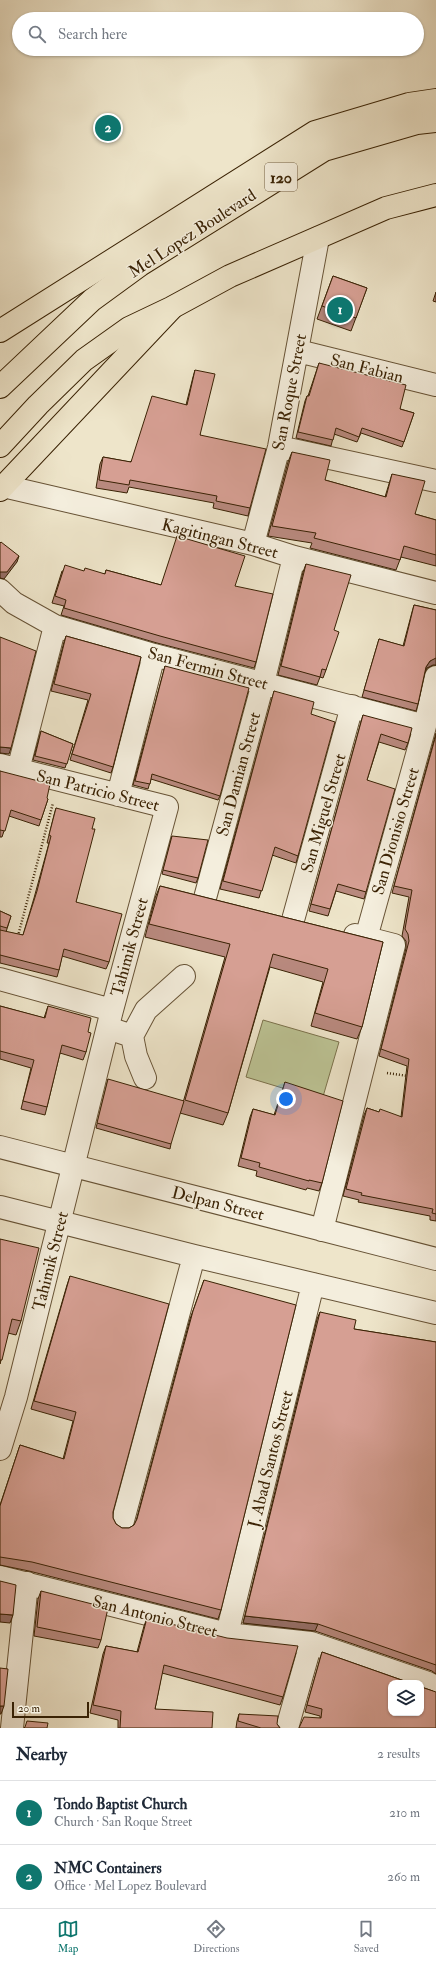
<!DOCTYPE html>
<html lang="en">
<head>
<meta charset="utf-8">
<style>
	:root { --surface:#fff; --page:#f2f2f3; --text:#1f2937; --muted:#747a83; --line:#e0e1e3; --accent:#0f766e }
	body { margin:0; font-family:"IM FELL Double Pica",serif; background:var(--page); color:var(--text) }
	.controls { position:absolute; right:12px; bottom:12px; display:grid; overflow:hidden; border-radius:8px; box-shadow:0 1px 3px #0004 }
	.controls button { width:36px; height:36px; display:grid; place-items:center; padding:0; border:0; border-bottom:1px solid var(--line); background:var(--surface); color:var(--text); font:20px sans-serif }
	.scale { position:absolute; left:12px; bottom:10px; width:77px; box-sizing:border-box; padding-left:4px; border:2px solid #3a2204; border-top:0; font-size:11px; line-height:14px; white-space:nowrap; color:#3a2204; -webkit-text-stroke:3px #f4eedd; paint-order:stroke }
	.you { position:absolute; left:286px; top:1099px; width:14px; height:14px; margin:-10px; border:3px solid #fff; border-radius:50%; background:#1a73e8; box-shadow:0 0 0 6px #1a73e833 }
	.badge { display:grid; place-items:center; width:26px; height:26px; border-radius:50%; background:var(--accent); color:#fff; font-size:13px; font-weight:700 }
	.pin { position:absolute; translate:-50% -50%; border:2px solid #fff; box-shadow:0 1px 4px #0006 }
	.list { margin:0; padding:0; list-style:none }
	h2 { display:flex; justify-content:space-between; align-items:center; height:52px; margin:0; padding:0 16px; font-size:17px }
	h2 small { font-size:13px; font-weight:400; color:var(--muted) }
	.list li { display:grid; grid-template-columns:26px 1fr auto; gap:12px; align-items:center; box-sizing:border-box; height:64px; padding:0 16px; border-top:1px solid var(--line) }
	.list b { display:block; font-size:15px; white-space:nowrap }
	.list p { margin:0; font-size:13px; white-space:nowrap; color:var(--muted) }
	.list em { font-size:13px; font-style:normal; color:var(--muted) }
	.icon { flex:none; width:22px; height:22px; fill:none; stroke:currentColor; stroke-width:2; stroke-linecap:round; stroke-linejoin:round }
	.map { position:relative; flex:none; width:436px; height:1728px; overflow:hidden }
	.search { position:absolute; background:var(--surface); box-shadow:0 1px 3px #0004; left:12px; right:12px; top:12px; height:44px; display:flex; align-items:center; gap:10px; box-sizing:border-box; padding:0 14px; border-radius:22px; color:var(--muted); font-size:15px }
	.sheet { height:180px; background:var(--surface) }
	nav { display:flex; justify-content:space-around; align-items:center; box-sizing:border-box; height:56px; border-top:1px solid var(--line); background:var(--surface); font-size:11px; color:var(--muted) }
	nav a { display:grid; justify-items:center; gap:2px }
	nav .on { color:var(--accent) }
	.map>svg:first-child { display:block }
	.green { fill:#bcc394; stroke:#7b724c }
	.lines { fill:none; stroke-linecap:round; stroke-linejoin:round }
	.minor-casing { stroke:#675336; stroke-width:24 }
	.major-casing { stroke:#3a2204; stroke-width:24 }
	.highway-casing { stroke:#3a2204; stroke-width:24 }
	.path { stroke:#3a2204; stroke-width:2.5; stroke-dasharray:1 2; stroke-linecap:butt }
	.minor { stroke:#f4eedd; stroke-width:22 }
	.major { stroke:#eee5ca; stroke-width:22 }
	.highway { stroke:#eee5ca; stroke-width:22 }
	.wall { fill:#b8897e; stroke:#3a2204 }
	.shaded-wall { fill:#966f67; stroke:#3a2204 }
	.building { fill:#d69f93; stroke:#3a2204 }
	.labels { text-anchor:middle; stroke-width:3; stroke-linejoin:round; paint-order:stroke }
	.shield { fill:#f4eedd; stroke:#725f45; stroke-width:1 }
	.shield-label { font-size:16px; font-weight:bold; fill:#3a2204 }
	.street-label { font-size:17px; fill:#3a2204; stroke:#f4eedd }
</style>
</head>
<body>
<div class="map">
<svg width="436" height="1728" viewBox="0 0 436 1728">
	<rect width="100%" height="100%" fill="#eee5ca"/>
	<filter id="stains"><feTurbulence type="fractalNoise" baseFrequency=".005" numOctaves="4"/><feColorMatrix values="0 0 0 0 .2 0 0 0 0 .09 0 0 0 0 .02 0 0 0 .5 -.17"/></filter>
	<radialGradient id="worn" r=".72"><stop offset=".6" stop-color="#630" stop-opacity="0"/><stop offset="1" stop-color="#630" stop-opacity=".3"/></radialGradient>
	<path class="green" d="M263,1020L339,1042L322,1100L246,1077Z"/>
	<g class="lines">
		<defs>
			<path id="minor" d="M298,351L436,385
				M279,447L436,481
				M3,486L253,544L294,557L436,593
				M253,544L279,447L318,238
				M0,590L14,603L55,626L154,655L425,726
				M0,765L167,807L112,1010L16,1397L0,1449
				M18,770L55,626
				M118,795L154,655
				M205,898L263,683L294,557
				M293,920L352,706
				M366,938L425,726L436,677
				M0,979L112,1010
				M108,1028L132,1036L146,1010L184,976
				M132,1036L136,1056L145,1078
				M0,1147L436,1259
				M0,1207L194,1256L436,1313
				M322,1230L394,945L355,935
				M122,1524L194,1256
				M0,1577L227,1634L311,1643L428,1683L436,1687
				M227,1634L313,1284
				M12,1728L27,1583
				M287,1728L311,1643"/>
			<path id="major" d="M0,331L315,132L409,104L436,100
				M0,490L171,309"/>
			<path id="highway" d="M0,387L92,300L140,265L324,150L417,123L436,121
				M0,446L38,405L84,360L129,328L171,308L230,276L386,208L436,195"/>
		</defs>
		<use href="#minor" class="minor-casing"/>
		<use href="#major" class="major-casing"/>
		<use href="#highway" class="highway-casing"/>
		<path class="path" d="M18,936L53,803
			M387,1073L408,1076"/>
		<use href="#minor" class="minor"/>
		<use href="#major" class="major"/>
		<use href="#highway" class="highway"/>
	</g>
	<path class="wall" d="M333,276L367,288L351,331L317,319Z
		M436,292V302L433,301Z
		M319,363L400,409L414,413L402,447L361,433L357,442L334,434L331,446L296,438L305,401L307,396H308Z
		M195,370L200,435L250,508L248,516L213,508L214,503L129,487L127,493L96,488L100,464L103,457L130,462L186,405L193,377Z
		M292,452L325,480L385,497L392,474L415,514L436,520V566L401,557L396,570L310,548L312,543L268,536L288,462Z
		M306,564L326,670L323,678L320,677L317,685L278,675L303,572Z
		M106,570L161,585L235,586L256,662L254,668L157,643L61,615L64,606L52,603L62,571L105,574Z
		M414,605L436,610V665H433L427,668L425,671L418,704L416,711L362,697L379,639L403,646L412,612Z
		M66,636L141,657L113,767L111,773L70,760L88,700L51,691L64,642Z
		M165,666L220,796L218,800L151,779L148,789L133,785Z
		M274,691L311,714L298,856L296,863L272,855L259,898L220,889L272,699Z
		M363,715L408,743L405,750L379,742L367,780L366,892L364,899L336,891L328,916L309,911L361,722Z
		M41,731L73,744L65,768L33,760Z
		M436,733V1221L430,1220V1216L358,1202L359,1200L343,1196L364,1115L367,1108L379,1112L401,1117L407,1066L379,1056L406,948V941L402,936L409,897L392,893Z
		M0,771L48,799L39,826L9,816L2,837H0Z
		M56,808L92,829L76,902L109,962L106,969L62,956L59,970L57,977L0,963V911L11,916L6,932L23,935L34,898L49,843H47L54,815Z
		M172,836L198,878L196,883L162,874Z
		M160,886L383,942L362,1027L357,1039L311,1026L323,982L270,967L228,1113L223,1125L180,1113L225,957L145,937L155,898Z
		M0,1006L44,1018L48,1006L88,1032L86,1052L83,1060L60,1053L47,1107L45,1115L21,1109L31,1068L0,1059Z
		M108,1079L171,1144L170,1149L96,1128Z
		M285,1082L322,1183L319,1191L307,1188L306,1190L256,1176L257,1171L238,1166L250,1117L253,1109L274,1115Z
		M0,1239L21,1321L16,1335L8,1333L0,1364Z
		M70,1276L113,1512V1518L116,1524L122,1528H129L134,1525L136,1521L190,1319L204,1280L221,1610L218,1619L29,1571L0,1565V1505L20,1445L63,1459L73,1421L31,1409L67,1285Z
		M320,1312L354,1329L436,1342V1674L432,1671L315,1631L243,1623L317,1319Z
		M41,1591L101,1640L98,1648L34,1636L38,1599Z
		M147,1618L283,1697L280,1705L162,1673L155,1709L212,1728H118V1720L90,1713L103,1654L106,1646L137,1652L144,1626Z
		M322,1652L433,1691L436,1728L320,1718V1716L305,1712Z
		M239,1714L277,1724L280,1728H236L237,1721Z"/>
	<path class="shaded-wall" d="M19,556L17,562L4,579L0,578V572Z
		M435,658H436V665H433L427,668L424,674L426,667L430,661Z
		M0,747L11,748L9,754L0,753Z
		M0,1614L13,1615L10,1623L0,1622Z
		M245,1616L318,1624L315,1631L243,1623Z
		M0,1706H4L1,1714H0Z"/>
	<path class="building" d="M333,276L367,288L356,318L322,306Z
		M319,363L406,385L400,409L414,413L404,442L362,428L359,437L336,428L333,440L298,432L307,396H309Z
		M195,370L215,374L200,435L266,449L250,508L216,501L217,496L130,480L129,485L99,480L103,457L131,462L152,396L187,405Z
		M292,452L330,460L325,480L386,497L392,474L425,481L415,514L436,520V555L404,546L400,560L314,538L316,533L272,526Z
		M177,536L245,556L235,586L273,594L256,662L160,636L64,608L66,600L55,596L65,565L84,571L85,568L105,574L106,570L161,585Z
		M1,542L19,556L7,572H0V543Z
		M306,564L351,575L334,630L339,632L326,670L322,669L320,677L281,666Z
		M414,605L436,610V658L430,661L426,667L418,704L364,690L379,639L404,646Z
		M66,636L141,657L113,767L72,754L91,694L54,684Z
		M0,637L36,651L11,748L0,747Z
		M165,666L249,688L220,796L152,774L150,784L135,781Z
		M274,691L314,702L311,714L335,722L298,856L275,847L262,891L223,881Z
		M363,715L412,728L408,743L381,734L367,780L395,789L366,892L338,884L330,909L311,904Z
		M41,731L73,744L67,764L35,756Z
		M436,735V1214L432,1213L433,1209L361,1195L362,1193L346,1189L367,1108L379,1112L380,1109L402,1117L409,1059L381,1049L409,941L408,934L405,929L412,890L394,886Z
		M0,771L50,784L47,798L48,799L41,820L11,810L5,831L0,830Z
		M56,808L95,818L92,829H95L76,902L122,914L109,962L64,949L59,970L0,955V930L23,935L37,891L51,836L49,835Z
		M172,836L208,840L198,878L163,870Z
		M160,886L383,942L362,1027L315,1013L328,969L273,954L228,1113L185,1100L230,944L149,924Z
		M0,911L11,916L7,928L0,926Z
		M0,1006L45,1018L48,1006L91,1018L88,1032L91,1033L86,1052L62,1045L47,1107L23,1101L34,1060L0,1051Z
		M108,1079L184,1101L171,1144L97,1123Z
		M285,1082L343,1101L322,1183L309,1180V1181L259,1167L260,1163L241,1158L253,1109L275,1115Z
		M0,1239L39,1248L21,1321L12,1319L2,1360H0Z
		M70,1276L169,1304L113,1512V1518L116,1524L122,1528H129L134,1525L137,1519L193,1311L204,1280L296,1305L221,1610L32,1562L0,1557V1506L20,1445L64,1459L76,1412L34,1401Z
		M320,1312L356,1320L354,1329L436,1342V1665L318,1624L245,1616Z
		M0,1581L16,1585L13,1615L0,1614Z
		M41,1591L108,1608L101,1640L37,1627Z
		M147,1618L227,1638L298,1646L283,1697L164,1665L155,1709L213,1712L212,1728H120L121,1711L93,1705L106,1646L138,1652Z
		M322,1652L410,1683H391V1713H421V1687L436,1692V1728H299L304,1717L321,1718L322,1709L307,1705Z
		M0,1668L8,1669L4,1706H0Z
		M239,1714L278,1716L277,1724L280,1728H261L238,1721Z
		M27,1721L48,1723L47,1728H24L25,1727Z"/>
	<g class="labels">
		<rect class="shield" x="265" y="163" width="32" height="28" rx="3"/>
		<g class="shield-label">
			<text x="281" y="183">120</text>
		</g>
		<g class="street-label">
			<text transform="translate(192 233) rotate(-33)" y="6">Mel Lopez Boulevard</text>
			<text transform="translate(367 368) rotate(14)" y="6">San Fabian</text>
			<text transform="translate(289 392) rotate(-79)" y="6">San Roque Street</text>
			<text transform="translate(220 538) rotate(14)" y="6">Kagitingan Street</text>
			<text transform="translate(208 668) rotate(15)" y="6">San Fermin Street</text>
			<text transform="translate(238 774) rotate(-75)" y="6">San Damian Street</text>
			<text transform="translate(98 790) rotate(14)" y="6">San Patricio Street</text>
			<text transform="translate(323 813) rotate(-74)" y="6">San Miguel Street</text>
			<text transform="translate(395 831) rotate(-74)" y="6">San Dionisio Street</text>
			<text transform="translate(129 947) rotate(-75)" y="6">Tahimik Street</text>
			<text transform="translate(218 1203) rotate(14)" y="6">Delpan Street</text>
			<text transform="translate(50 1261) rotate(-76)" y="6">Tahimik Street</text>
			<text transform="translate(270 1459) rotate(-76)" y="6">J. Abad Santos Street</text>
			<text transform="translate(155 1616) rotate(14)" y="6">San Antonio Street</text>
		</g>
	</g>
	<rect width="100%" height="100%" filter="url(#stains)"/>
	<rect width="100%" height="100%" fill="url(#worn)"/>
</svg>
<div class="controls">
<button><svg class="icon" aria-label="layers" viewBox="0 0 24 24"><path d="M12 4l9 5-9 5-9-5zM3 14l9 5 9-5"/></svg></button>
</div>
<div class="scale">20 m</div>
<div class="you"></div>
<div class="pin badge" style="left:340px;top:310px">1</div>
<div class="pin badge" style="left:108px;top:128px">2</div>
<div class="search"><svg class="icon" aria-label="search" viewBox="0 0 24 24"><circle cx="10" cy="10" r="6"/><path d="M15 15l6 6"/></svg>Search here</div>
</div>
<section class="sheet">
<h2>Nearby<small>2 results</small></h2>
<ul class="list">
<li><span class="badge">1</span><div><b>Tondo Baptist Church</b><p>Church · San Roque Street</p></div><em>210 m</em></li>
<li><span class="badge">2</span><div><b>NMC Containers</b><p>Office · Mel Lopez Boulevard</p></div><em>260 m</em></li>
</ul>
</section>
<nav>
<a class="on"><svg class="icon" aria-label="map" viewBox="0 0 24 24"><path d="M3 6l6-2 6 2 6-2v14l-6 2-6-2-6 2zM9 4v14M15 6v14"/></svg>Map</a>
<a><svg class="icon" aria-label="directions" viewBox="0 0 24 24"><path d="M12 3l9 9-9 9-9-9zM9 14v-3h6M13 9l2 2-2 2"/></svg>Directions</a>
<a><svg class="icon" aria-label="saved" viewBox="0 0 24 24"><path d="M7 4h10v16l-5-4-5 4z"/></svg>Saved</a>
</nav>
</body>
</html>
